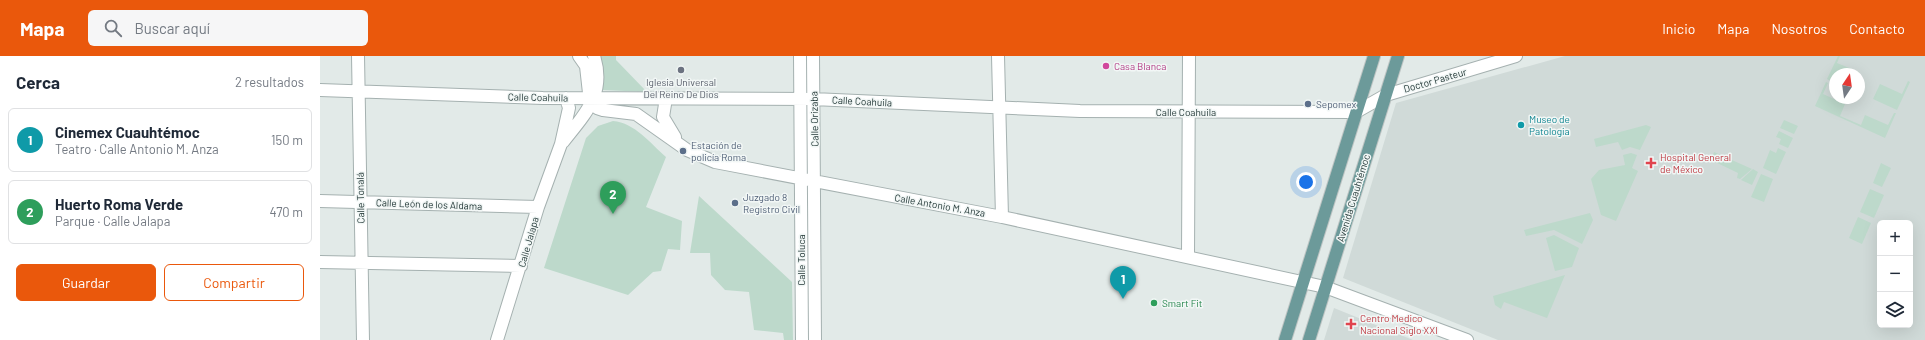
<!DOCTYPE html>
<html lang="es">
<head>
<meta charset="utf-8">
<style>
	:root { --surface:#fff; --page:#f6f6f7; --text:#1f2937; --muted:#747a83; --line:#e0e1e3; --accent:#ea580c }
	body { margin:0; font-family:Barlow,sans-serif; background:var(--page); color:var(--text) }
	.controls { position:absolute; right:12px; bottom:12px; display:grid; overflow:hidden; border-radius:6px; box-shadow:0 4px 16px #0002 }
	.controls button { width:36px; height:36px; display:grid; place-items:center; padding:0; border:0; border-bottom:1px solid var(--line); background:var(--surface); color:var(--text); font:20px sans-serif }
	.compass { position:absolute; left:1509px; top:12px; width:36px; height:36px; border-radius:50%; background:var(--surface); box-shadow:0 4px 16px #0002; rotate:13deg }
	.you { position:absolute; left:986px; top:126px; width:14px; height:14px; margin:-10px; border:3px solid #fff; border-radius:50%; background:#1a73e8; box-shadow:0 0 0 6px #1a73e833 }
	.badge { display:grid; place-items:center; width:26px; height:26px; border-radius:50%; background:var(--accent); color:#fff; font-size:13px; font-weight:700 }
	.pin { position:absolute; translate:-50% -33px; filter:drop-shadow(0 1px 2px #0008) }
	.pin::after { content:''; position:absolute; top:21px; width:14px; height:12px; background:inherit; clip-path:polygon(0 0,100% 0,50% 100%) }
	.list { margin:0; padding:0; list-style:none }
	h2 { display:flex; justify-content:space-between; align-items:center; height:52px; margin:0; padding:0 16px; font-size:17px }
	h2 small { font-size:13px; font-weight:400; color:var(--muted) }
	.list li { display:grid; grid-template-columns:26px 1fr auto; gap:12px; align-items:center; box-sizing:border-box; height:64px; margin:0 8px 8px; padding:0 8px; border:1px solid var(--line); border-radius:6px }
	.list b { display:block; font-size:15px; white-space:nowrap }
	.list p { margin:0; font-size:13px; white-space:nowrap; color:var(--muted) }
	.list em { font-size:13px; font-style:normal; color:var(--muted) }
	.actions { display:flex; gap:8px; padding:12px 16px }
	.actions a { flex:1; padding:9px 0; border:1px solid var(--accent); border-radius:6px; text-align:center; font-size:14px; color:var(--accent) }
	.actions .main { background:var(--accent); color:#fff }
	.icon { flex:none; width:22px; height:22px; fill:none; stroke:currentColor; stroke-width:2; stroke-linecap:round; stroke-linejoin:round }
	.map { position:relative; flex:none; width:1605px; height:284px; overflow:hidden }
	header { display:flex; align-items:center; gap:24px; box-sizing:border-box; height:56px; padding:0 20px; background:var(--accent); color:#fff }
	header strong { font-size:19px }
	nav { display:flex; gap:22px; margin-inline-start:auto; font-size:14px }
	.search { width:280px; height:36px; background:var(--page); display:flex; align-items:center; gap:10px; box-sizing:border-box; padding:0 14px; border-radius:6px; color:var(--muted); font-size:15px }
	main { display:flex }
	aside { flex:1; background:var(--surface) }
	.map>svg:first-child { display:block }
	.built { fill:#d0dad8; fill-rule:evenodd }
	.green { fill:#bdd9cb }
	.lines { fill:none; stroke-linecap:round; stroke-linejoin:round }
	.minor-casing { stroke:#a5b1b0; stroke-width:14 }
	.major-casing { stroke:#bdc4c3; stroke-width:14 }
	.minor { stroke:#fff; stroke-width:12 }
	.major { stroke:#6c9a9a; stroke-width:12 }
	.hotel-dot { fill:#d1479c; stroke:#f2f7f6; stroke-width:1.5 }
	.worship-dot { fill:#6b7280; stroke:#f2f7f6; stroke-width:1.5 }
	.service-dot { fill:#5c6f8a; stroke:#f2f7f6; stroke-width:1.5 }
	.culture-dot { fill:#0f9aa8; stroke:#f2f7f6; stroke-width:1.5 }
	.health-dot { fill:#e0444e; stroke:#f2f7f6; stroke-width:1.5 }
	.leisure-dot { fill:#2e9e5b; stroke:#f2f7f6; stroke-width:1.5 }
	.labels { text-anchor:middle; stroke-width:3; stroke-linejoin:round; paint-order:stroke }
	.hotel-label { font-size:10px; fill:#b23c85; stroke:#f2f7f6; text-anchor:start }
	.street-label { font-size:10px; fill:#243938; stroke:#f2f7f6 }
	.worship-label { font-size:10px; fill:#5b616d; stroke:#f2f7f6 }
	.service-label { font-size:10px; fill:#4e5e75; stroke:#f2f7f6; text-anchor:start }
	.culture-label { font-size:10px; fill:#0d838f; stroke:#f2f7f6; text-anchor:start }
	.health-label { font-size:10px; fill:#be3a42; stroke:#f2f7f6; text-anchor:start }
	.leisure-label { font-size:10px; fill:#27864d; stroke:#f2f7f6; text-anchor:start }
</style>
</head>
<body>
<header>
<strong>Mapa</strong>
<div class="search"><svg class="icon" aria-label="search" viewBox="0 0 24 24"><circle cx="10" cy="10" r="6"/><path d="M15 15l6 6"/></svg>Buscar aquí</div>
<nav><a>Inicio</a><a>Mapa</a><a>Nosotros</a><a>Contacto</a></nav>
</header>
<main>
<aside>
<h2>Cerca<small>2 resultados</small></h2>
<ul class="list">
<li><span class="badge" style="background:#0f9aa8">1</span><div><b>Cinemex Cuauhtémoc</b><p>Teatro · Calle Antonio M. Anza</p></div><em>150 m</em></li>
<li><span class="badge" style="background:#2e9e5b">2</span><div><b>Huerto Roma Verde</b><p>Parque · Calle Jalapa</p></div><em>470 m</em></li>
</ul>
<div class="actions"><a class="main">Guardar</a><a>Compartir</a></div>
</aside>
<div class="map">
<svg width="1605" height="284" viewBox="0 0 1605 284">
	<rect width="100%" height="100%" fill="#e2eae8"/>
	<path class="built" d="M1245,0H1605V284H1178L1023,222L1076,47ZM1515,18H1539V42H1515ZM1560,167H1590V269H1560Z
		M1014,252L1093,284H1004Z"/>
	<path class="green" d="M279,0H296V4L327,36L283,34Z
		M1518,0H1520L1517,7L1539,16L1538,18H1515V27L1507,23Z
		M1588,25L1590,26L1577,54L1553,43L1560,28L1582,38Z
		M1506,26L1508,27L1503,38L1525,48L1520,60L1541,69L1545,59L1568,69L1574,57H1576L1565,82L1495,50Z
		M1464,64L1478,70L1474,78L1460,72Z
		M293,65C315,67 330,87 346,101L326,151L362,165L360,194L348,193L341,215L333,216L308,239L224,212L266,82L278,70Z
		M1326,69L1331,71L1320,94L1310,91L1302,94L1298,86L1276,91L1274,83Z
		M1459,75L1473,82L1468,92L1459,88L1461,83L1456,81Z
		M1458,92L1466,96L1456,118L1443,112L1450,94L1456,97Z
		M1394,96L1432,113L1420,123L1417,122L1418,117L1391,104Z
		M1311,97L1317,99L1312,112L1318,115L1296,165L1281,159L1271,123L1279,114L1305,109L1303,99Z
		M1561,107L1571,112L1562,131L1553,127Z
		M1433,113L1438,116L1432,129L1421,124Z
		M1441,118L1453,123L1444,146L1431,141Z
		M1550,133L1564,139L1554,162L1540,156Z
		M379,140L472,226L473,284H464L463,277L434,274L429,236L405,234L391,219L390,197H370Z
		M1270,157L1273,164L1262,188L1234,174L1206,180L1204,174Z
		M1538,161L1551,167L1542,188L1529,182Z
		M1234,179L1259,192L1252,211L1235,215L1226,182Z
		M1245,219L1227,262L1184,246L1181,253L1175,249L1173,240Z"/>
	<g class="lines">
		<defs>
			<path id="minor" d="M38,0L43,284
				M259,0L266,10L269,37L277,52L283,54L316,58L367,94L395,106L682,161L1005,231L1147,284
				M480,0L482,284
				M493,0L495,284
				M678,0L682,161
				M0,34L223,42L493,43L760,55L1036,56L1066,39L1196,0
				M346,42L343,61L355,81
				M243,86C265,58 286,38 274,0
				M0,145L218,151
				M868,200L869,0
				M0,206L201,210
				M177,284L218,151L241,88L249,52L246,42"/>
			<path id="major" d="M965,284L1054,0
				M989,284L1078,0"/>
		</defs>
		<use href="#minor" class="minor-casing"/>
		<use href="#major" class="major-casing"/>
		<use href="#minor" class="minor"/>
		<use href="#major" class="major"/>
	</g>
	<circle class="hotel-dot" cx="786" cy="10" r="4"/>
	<circle class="worship-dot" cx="361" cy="14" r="4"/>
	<g class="service-dot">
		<circle cx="988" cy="48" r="4"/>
		<circle cx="363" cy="95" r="4"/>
		<circle cx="415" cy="147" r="4"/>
	</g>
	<circle class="culture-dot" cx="1201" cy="69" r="4"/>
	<g class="health-dot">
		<path d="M1329 101h4v4h4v4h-4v4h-4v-4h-4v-4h4z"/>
		<path d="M1029 262h4v4h4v4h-4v4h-4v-4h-4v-4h4z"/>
	</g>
	<circle class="leisure-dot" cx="834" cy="247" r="4"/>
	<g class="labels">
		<g class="hotel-label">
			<text x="794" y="14">Casa Blanca</text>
		</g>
		<g class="street-label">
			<text transform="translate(1115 24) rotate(-16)" y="4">Doctor Pasteur</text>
			<text transform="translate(218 41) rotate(1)" y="4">Calle Coahuila</text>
			<text transform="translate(542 45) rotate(3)" y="4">Calle Coahuila</text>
			<text x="866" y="60">Calle Coahuila</text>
			<text transform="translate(494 63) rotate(-91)" y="4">Calle Orizaba</text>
			<text transform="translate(40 142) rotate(-91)" y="4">Calle Tonalá</text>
			<text transform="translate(1033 142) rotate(-73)" y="4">Avenida Cuauhtémoc</text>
			<text transform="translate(109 148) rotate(2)" y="4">Calle León de los Aldama</text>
			<text transform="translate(620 149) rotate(10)" y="4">Calle Antonio M. Anza</text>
			<text transform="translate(208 186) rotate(-74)" y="4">Calle Jalapa</text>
			<text transform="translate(481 204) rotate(-90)" y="4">Calle Toluca</text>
		</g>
		<g class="worship-label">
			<text x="361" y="30">Iglesia Universal<tspan x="361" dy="12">Del Reino De Dios</tspan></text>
		</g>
		<g class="service-label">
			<text x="996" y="52">Sepomex</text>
			<text x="371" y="93">Estación de<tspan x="371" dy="12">policía Roma</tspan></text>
			<text x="423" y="145">Juzgado 8<tspan x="423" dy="12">Registro Civil</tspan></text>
		</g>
		<g class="culture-label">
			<text x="1209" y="67">Museo de<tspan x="1209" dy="12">Patologia</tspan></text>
		</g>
		<g class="health-label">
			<text x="1340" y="105">Hospital General<tspan x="1340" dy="12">de México</tspan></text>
			<text x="1040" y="266">Centro Medico<tspan x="1040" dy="12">Nacional Siglo XXI</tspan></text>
		</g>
		<g class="leisure-label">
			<text x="842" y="251">Smart Fit</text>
		</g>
	</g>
</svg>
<div class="controls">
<button>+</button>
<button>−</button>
<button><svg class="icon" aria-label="layers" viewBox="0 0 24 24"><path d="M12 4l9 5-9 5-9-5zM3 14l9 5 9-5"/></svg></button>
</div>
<svg class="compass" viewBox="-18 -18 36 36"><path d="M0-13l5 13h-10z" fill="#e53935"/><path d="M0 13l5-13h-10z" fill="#747a83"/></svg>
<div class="you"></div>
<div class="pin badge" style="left:803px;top:243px;background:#0f9aa8">1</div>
<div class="pin badge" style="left:293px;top:158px;background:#2e9e5b">2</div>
</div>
</main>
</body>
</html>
